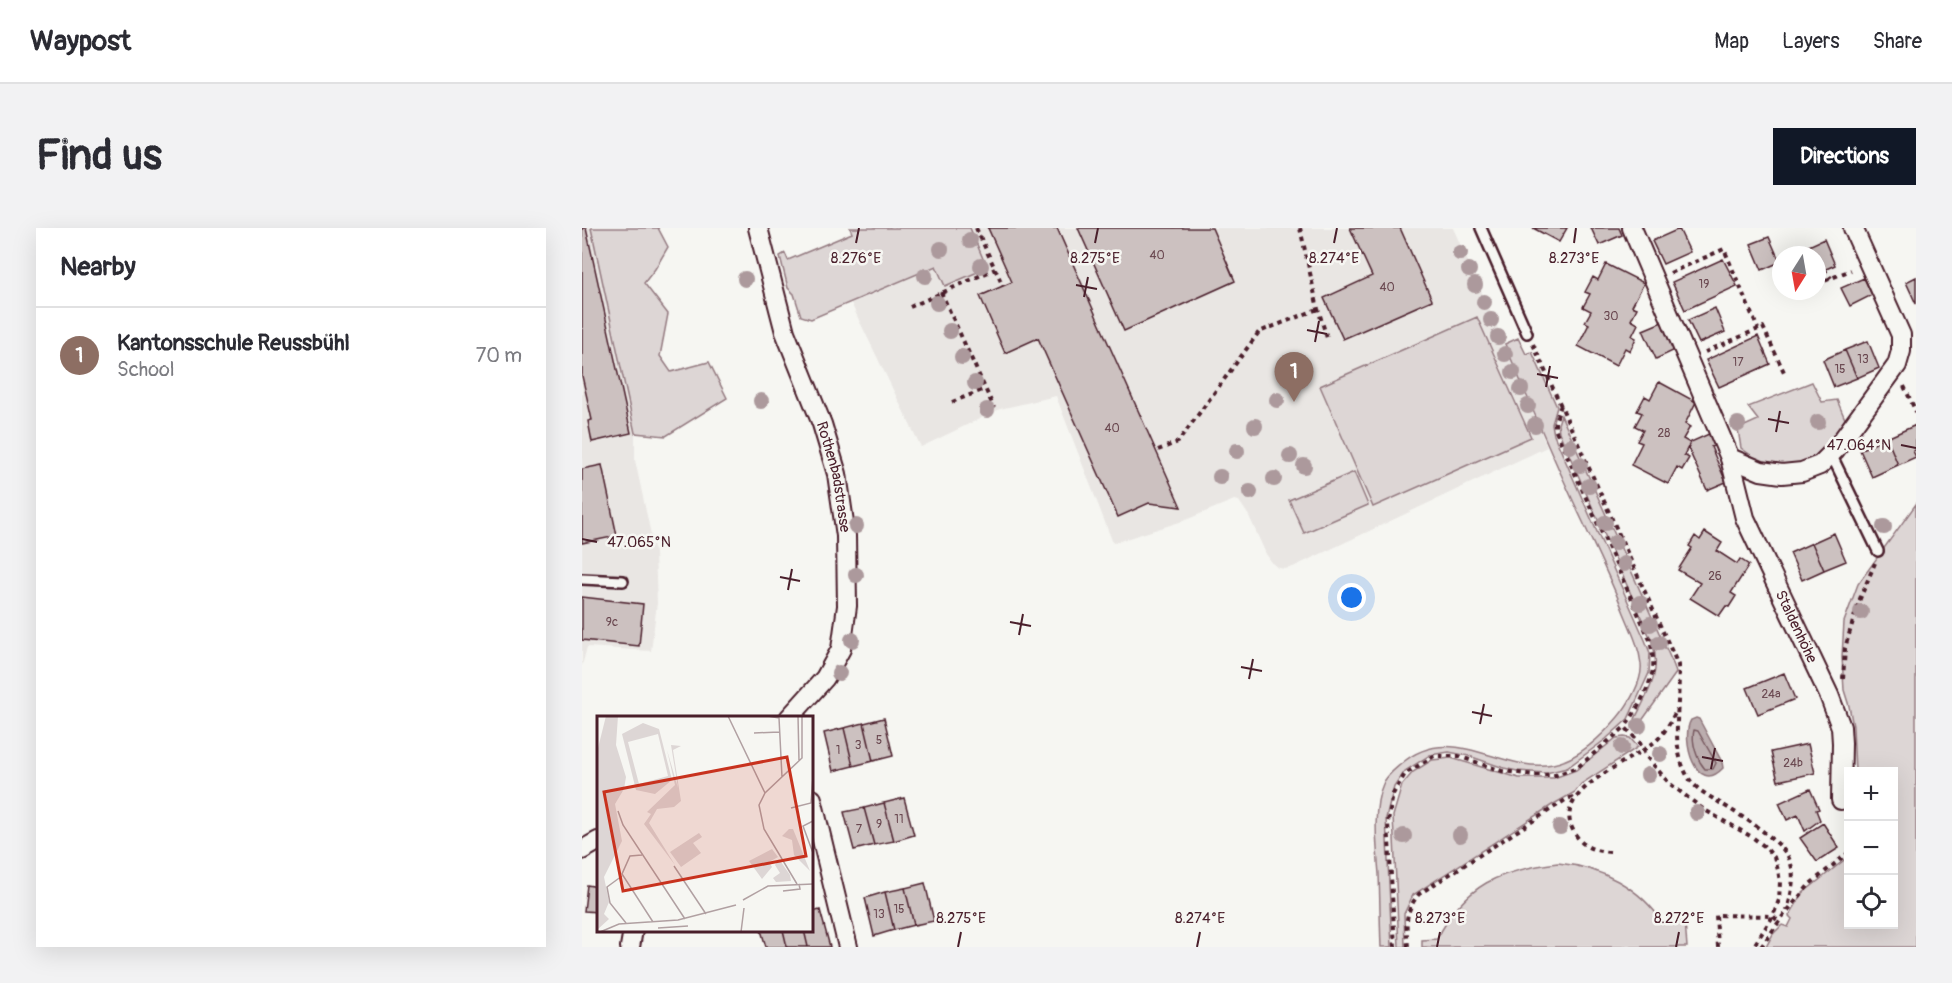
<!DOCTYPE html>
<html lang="en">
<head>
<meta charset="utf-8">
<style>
	:root { --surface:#fff; --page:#f2f2f3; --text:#2b2b33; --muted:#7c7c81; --line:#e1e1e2; --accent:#111827 }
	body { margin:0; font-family:Pangolin,sans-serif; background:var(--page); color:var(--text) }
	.controls { position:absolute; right:18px; bottom:18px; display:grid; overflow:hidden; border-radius:0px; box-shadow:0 6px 24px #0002 }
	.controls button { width:54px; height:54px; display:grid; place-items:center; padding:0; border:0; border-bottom:2px solid var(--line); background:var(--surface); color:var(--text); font:30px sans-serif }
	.compass { position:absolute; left:1190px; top:18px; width:54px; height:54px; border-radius:50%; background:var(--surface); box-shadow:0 6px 24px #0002; rotate:191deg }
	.you { position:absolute; left:770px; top:370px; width:21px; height:21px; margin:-15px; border:4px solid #fff; border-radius:50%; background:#1a73e8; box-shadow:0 0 0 9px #1a73e833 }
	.badge { display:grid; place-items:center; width:39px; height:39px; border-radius:50%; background:var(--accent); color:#fff; font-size:20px; font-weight:700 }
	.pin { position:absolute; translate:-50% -50px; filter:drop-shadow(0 2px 3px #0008) }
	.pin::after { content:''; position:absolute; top:32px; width:21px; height:18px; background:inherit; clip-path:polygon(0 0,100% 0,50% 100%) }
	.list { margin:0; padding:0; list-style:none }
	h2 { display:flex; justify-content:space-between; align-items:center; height:78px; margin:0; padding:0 24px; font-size:26px }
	h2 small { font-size:20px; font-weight:400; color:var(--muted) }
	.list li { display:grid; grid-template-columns:39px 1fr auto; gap:18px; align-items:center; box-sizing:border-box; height:96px; padding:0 24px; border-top:2px solid var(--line) }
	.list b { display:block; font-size:22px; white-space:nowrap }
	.list p { margin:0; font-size:20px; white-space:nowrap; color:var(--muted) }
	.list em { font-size:20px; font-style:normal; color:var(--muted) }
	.icon { flex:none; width:33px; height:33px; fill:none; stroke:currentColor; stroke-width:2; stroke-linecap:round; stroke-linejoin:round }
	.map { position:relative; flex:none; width:1334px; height:719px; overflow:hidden; border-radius:0px }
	header { display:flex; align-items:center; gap:36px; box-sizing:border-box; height:84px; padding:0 30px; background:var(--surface); border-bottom:2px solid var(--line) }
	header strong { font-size:28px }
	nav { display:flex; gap:33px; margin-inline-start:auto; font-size:21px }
	.intro { display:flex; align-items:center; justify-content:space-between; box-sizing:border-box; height:144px; padding:0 36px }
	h1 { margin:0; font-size:42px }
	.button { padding:15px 27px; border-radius:0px; background:var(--accent); color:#fff; font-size:21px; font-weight:700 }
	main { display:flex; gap:36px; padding:0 36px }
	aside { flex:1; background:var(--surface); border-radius:0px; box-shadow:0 6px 24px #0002 }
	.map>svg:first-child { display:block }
	.built { fill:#e9e6e3 }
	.green { fill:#ddd6d5; stroke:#947a80; stroke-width:1.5 }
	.water { fill:#bbadae; stroke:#8e747a; stroke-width:1.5 }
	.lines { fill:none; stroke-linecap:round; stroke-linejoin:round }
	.shore { stroke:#77585f; stroke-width:1.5 }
	.building { fill:#ccc1c0; stroke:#4a1f2b; stroke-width:1.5 }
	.service-casing { stroke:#4a1f2b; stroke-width:14 }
	.minor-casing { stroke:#4a1f2b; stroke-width:22 }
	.path { stroke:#4a1f2b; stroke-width:4; stroke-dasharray:4.5 4.5; stroke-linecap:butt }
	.service { stroke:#f6f6f2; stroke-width:9 }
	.minor { stroke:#f6f6f2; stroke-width:18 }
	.tree { fill:#ac999c }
	.ticks { fill:none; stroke:#4a1f2b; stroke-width:2 }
	.labels { text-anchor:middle; stroke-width:5; stroke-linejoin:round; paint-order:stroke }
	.number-label { font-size:12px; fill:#6a4850 }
	.street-label { font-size:15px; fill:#4a1f2b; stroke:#f6f6f2 }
	.inset-road { fill:none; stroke:#b1a0a2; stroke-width:1.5 }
	.view { fill:#c8321e; fill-opacity:0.15; stroke:#c8321e; stroke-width:3 }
	.inset-edge { fill:none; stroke:#4a1f2b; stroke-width:3 }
	.ticks-label { font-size:15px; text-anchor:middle; fill:#4a1f2b; stroke:#f6f6f2; stroke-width:5; stroke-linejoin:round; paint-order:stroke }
</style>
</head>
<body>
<header>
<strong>Waypost</strong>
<nav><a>Map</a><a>Layers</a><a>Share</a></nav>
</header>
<div class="intro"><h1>Find us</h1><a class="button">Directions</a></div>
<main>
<aside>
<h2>Nearby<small></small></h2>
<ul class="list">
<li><span class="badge" style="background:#8d6e63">1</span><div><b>Kantonsschule Reussbühl</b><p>School</p></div><em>70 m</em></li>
</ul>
</aside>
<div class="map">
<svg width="1334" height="719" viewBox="0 0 1334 719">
	<rect width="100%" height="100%" fill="#f6f6f2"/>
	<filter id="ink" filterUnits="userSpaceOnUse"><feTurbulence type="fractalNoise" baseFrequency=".0167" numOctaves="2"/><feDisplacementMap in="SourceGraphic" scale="12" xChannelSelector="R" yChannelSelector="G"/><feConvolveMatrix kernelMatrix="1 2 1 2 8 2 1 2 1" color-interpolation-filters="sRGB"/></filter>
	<g filter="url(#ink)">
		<path class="built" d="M0,0H9L53,205V232L73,325L75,375L69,423L5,419L0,438Z
			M388,0H871L923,116L965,219L711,339L703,341L697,340L691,336L684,326L667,288L657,273L652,272L601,293L531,315L474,168L418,181L339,219L276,90L269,75L354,38L405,39Z"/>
		<path class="green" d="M9,0H76L86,19L73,41L62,55L86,86L78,128L89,144L127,134L145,170L84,208L53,205Z
			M268,0H388L405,40L363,58L354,38L229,91L219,88L212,66L206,60L198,28L203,25L206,32L270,5Z
			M895,89L949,209L791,279L738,158Z
			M936,110L944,126L950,124L975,179L970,196L972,207L1063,412L1068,425L1067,445L1046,491L1024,511L985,540L964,545L935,543L922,540L887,528L867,524L848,527L823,543L812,559L804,590L810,719H799C798,695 798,671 797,646C795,621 790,580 801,556C804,548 812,542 819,536C869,492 919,546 971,536C995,532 1020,508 1036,489C1046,477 1061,453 1059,436C1057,418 1049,402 1042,385C1030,354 1015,324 1001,294C973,235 948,176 923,116Z
			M1230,154L1240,174L1255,172L1263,191L1247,221L1216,236L1184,238L1159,220L1156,201L1176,192L1166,179Z
			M979,187L1092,438L1094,445L1059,494L1056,495L1053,491C1066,464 1079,447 1071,416L977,204L976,196Z
			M772,244L786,277L722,305L707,272Z
			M1334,276V719H1184L1191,706L1200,697L1206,699L1210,691L1207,688L1221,665L1266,629V696H1312V544L1273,543L1271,498L1267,478L1262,462L1260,429L1262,394L1276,356Z
			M1042,509L1048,510L1056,519L999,556L993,564L970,577L831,667L822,686L823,719H817L811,588L820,557L831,544L850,532L869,530L937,550H972L994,542L1034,510Z
			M976,635C1018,639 1058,659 1081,695L1103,693L1105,719H840V712L855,711C883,656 918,642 976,635Z"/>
		<path class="water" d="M1114,490L1117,491L1140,534L1141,540C1114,569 1098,510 1109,492Z"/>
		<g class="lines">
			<path class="shore" d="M1112,502L1116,503L1134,535L1131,541H1123C1115,532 1109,514 1112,502Z"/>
		</g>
		<path class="building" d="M0,0H4L49,205L10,214L6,193L10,192L0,148Z
			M406,0H475L599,279L567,275L536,289L456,110L423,125L398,68L430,54Z
			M496,0H630L653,53L542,103Z
			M768,0H818L850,72L761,111L742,70L790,48Z
			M951,0H985L977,14Z
			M1009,0H1037L1040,7L1017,17Z
			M1097,1L1108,24L1081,36L1070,13Z
			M1187,9L1198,34L1180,42L1169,16Z
			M1242,11L1253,37L1235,45V27H1223L1220,21Z
			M1141,31L1155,58L1103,82L1090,54Z
			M1024,36L1062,55L1050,78L1055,80L1049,92L1056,96L1050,108L1054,110L1048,123L1043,120L1034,138L996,118L1007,96L1003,94L1009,83L1001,79L1008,66L1003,64L1011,49L1016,52Z
			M1334,49V76L1324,54Z
			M1282,50L1290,67L1268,78L1259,60Z
			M1133,80L1143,104L1117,115L1106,92Z
			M1080,94L1093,122L1074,131L1061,102Z
			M1176,108L1188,136L1137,159L1124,132Z
			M1286,113L1297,140L1275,150L1263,122Z
			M1263,122L1275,150L1252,159L1241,132Z
			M1077,154L1114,174L1103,196L1108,199L1101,211L1108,215L1102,227L1107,230L1100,242L1095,239L1086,256L1049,237L1060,215L1055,213L1061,202L1053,198L1060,185L1055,183L1063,168L1068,171Z
			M1334,197V222L1331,223L1334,229L1316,237L1305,210Z
			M1129,205L1134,217L1129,219L1144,254L1125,262L1106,220L1109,214Z
			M1305,210L1316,237L1290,249L1278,222Z
			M20,237L35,308L0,315V241Z
			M1123,304L1140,315L1135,323L1155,336L1158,331L1167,337L1149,365L1154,368L1147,379L1144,378L1137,388L1108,370L1118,355L1096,342L1110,320L1107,318L1113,308L1118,312Z
			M1252,305L1264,333L1242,342L1230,315Z
			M1230,315L1242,342L1220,352L1208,325Z
			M0,369L61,376L57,418L0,412Z
			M1202,445L1213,471L1176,486L1165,460Z
			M302,490L311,528L291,533L282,495Z
			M282,495L291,533L271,538L262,500Z
			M262,500L271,538L251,543L242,505Z
			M1226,516L1233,545L1196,553L1189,524Z
			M1228,561L1237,581L1234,582L1238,592L1223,603L1216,587L1205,592L1197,575Z
			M322,570L332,607L312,613L302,575Z
			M302,575L312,613L292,617L282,580Z
			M282,580L292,617L272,622L262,584Z
			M1241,595L1257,620L1235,634L1218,610Z
			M343,655L352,693L332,697L323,660Z
			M5,657L16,659V684L2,683Z
			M323,660L332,697L312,702L303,664Z
			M303,664L312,702L292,708L283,670Z
			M238,682L248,719H226L222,702H230V684Z
			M179,702H201L205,719H184Z
			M201,702H222L226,719H205Z"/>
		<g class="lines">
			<defs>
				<path id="service" d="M899,0L945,105
					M1249,226L1296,323
					M0,351L41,353"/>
				<g id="minor">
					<path id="s1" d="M176,0L203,104L240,196L255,246L264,308L265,378L259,421L243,450L207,490"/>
					<path id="s2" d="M1050,0L1148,230L1163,290L1247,467L1259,499L1260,515L1259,572"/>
					<path d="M1148,230L1179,243L1200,246L1220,244L1238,237L1253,222L1315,137L1319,123V107L1271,0"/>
					<path d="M230,571L266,719"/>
					<path d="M0,622L16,613"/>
					<path d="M48,719L51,702"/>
				</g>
			</defs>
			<use href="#service" class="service-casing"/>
			<use href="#minor" class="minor-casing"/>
			<path class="path" d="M394,0L421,58
				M718,0L736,81L745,110
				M1242,41L1249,50
				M1088,45L1142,21L1176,101
				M1235,56L1269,42
				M359,64L412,180
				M328,79L413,41
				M951,116L1096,437C1100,474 1086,515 1106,549C1113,561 1127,568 1138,575C1156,586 1202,613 1208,633C1214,649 1209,667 1205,683
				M1123,124L1181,99L1202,144
				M1322,158L1334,184
				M370,174L403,161
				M979,177L973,194V201L1068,412C1070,422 1072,431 1071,441C1069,457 1053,486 1043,499
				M576,222L596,214L677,104L736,81
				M1261,451L1263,420L1277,373L1293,335
				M1028,624C1010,623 999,618 991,602C969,561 1052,533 1075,512C1084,503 1089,493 1095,481
				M813,719L806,594L811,566L823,546L852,528H876L920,543L953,547H974L996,539L1043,499L1058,515L1063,527L1087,555L1121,581L1170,609L1182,618L1192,629L1196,642L1198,654L1197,672L1191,688L1171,719
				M826,719C824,697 822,684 837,666L985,571L994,568
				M1136,719L1134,687L1191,688L1197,694
				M1179,719L1201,688L1228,656L1266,625"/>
			<use href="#service" class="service"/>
			<use href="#minor" class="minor"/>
		</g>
		<g class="tree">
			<circle cx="388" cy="12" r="8"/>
			<circle cx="359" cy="21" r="8"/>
			<circle cx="878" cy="25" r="8"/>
			<circle cx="399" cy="38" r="8"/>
			<circle cx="887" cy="42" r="8"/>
			<circle cx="343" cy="48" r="8"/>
			<circle cx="163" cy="51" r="8"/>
			<circle cx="893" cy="57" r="8"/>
			<circle cx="902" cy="74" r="8"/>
			<circle cx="355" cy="75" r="8"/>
			<circle cx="909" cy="92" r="8"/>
			<circle cx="368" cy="103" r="8"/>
			<circle cx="916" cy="109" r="8"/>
			<circle cx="923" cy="126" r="8"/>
			<circle cx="380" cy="129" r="8"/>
			<circle cx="931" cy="144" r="8"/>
			<circle cx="393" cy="155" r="8"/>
			<circle cx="939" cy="161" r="8"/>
			<circle cx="695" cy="172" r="8"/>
			<circle cx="179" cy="173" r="8"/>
			<circle cx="946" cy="178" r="8"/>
			<circle cx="405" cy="182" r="8"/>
			<circle cx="1236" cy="194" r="8"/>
			<circle cx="1156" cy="196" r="8"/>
			<circle cx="953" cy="197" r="8"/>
			<circle cx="673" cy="198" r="8"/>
			<circle cx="988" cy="218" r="8"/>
			<circle cx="655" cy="223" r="8"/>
			<circle cx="708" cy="228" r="8"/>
			<circle cx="998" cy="237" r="8"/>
			<circle cx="722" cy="238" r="8"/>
			<circle cx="638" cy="249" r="8"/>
			<circle cx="692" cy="251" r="8"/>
			<circle cx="1007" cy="258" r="8"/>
			<circle cx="668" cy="264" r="8"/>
			<circle cx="1023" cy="295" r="8"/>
			<circle cx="274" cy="298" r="8"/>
			<circle cx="1302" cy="299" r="8"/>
			<circle cx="1033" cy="315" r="8"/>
			<circle cx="1042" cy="336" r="8"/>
			<circle cx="274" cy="347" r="8"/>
			<circle cx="1058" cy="375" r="8"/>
			<circle cx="1279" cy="384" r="8"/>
			<circle cx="1068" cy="396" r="8"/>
			<circle cx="270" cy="412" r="8"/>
			<circle cx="1077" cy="415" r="8"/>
			<circle cx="257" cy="445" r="8"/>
			<circle cx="1057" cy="498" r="8"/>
			<circle cx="1040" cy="519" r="8"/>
			<circle cx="1078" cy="526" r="8"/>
			<circle cx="1066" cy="547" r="8"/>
			<circle cx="1115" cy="585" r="8"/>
			<circle cx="978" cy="599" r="8"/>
			<circle cx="878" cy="607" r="8"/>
			<circle cx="822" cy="608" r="8"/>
		</g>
	</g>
	<path class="ticks" d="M274,15L277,0M513,15L516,0M752,15L755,0M992,15L994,0M494,57L515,61M502,69L506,49M725,102L745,106M733,114L737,93M955,146L976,150M964,159L968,138M1186,191L1207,195M1194,204L1198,183M1319,217L1334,220M0,311L15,314M198,349L218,353M206,362L210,341M428,394L449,398M437,407L441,386M659,439L680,443M667,451L671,431M890,484L910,488M898,496L902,476M1120,529L1141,533M1129,541L1133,520M376,719L379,704M615,719L618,704M855,719L858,704M1094,719L1097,704"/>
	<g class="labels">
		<g class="number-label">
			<text x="575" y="31">40</text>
			<text x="1122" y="60">19</text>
			<text x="805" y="63">40</text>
			<text x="1029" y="92">30</text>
			<text x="1281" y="135">13</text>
			<text x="1156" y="138">17</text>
			<text x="1258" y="145">15</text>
			<text x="530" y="204">40</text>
			<text x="1082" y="209">28</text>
			<text x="1133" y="352">26</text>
			<text x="30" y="398">9c</text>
			<text x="1189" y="470">24a</text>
			<text x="297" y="516">5</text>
			<text x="276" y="521">3</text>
			<text x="256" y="526">1</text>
			<text x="1211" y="539">24b</text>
			<text x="317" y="595">11</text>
			<text x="297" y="600">9</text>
			<text x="277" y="605">7</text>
			<text x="317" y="685">15</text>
			<text x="297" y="690">13</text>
		</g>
		<g class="street-label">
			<text dy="5" stroke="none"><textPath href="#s1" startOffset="261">Rothenbadstrasse</textPath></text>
			<text dy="5" stroke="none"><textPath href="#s2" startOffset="432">Staldenhöhe</textPath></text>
		</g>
	</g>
	<g transform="translate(15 488)">
		<rect width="216" height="216" fill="#f6f6f2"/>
		<path d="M9,0H21L19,29L29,61L27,73L18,88L25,125L7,161L12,186L7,198L12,203L0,214V36ZM46,7L62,13L75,64L58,78L39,74L25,18ZM61,18L71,60L42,68L31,26ZM74,29L84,30L76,34L84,85L77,91L60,93L52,107L78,149L47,108L54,98L50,96L78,69L70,34L81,72ZM192,113H196L213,155L197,139L195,124L185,120ZM102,117L105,121L96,127L104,137L84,151L73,136ZM175,133L181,141L172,146L175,151L165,163L152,145ZM182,143L193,159L194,165L179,166L176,162L183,157L178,149Z" fill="#ddd6d5" fill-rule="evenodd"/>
		<path class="inset-road" d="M131,0L168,77M171,0L182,2L185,61M201,0L202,45M157,17L182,16M194,92L214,87L216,61M21,95L26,109L88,203M216,105L206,110L216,137M45,139L33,140L25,158L56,206M77,150L109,198M25,160L10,171L13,187L29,207M200,168L167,113L162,89L168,77L205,42V0M186,175L203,173L202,168M146,184L171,170L216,168M61,212L91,210M3,216L22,208L81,204L139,189M144,216L147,192"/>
		<path class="view" d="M190,41L209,140L26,175L7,76Z"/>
		<rect width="216" height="216" class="inset-edge"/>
	</g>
	<g class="ticks-label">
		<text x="274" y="35">8.276°E</text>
		<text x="513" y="35">8.275°E</text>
		<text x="752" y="35">8.274°E</text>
		<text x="992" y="35">8.273°E</text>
		<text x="1277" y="222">47.064°N</text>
		<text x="57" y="319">47.065°N</text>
		<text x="379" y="695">8.275°E</text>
		<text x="618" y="695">8.274°E</text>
		<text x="858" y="695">8.273°E</text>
		<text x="1097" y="695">8.272°E</text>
	</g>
</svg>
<div class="controls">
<button>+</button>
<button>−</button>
<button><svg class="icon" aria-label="locate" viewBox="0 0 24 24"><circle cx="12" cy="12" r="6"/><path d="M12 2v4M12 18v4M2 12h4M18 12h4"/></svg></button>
</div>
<svg class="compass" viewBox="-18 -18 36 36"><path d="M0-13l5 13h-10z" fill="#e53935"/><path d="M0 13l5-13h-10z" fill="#7c7c81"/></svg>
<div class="you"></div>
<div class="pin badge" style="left:712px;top:174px;background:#8d6e63">1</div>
</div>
</main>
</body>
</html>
